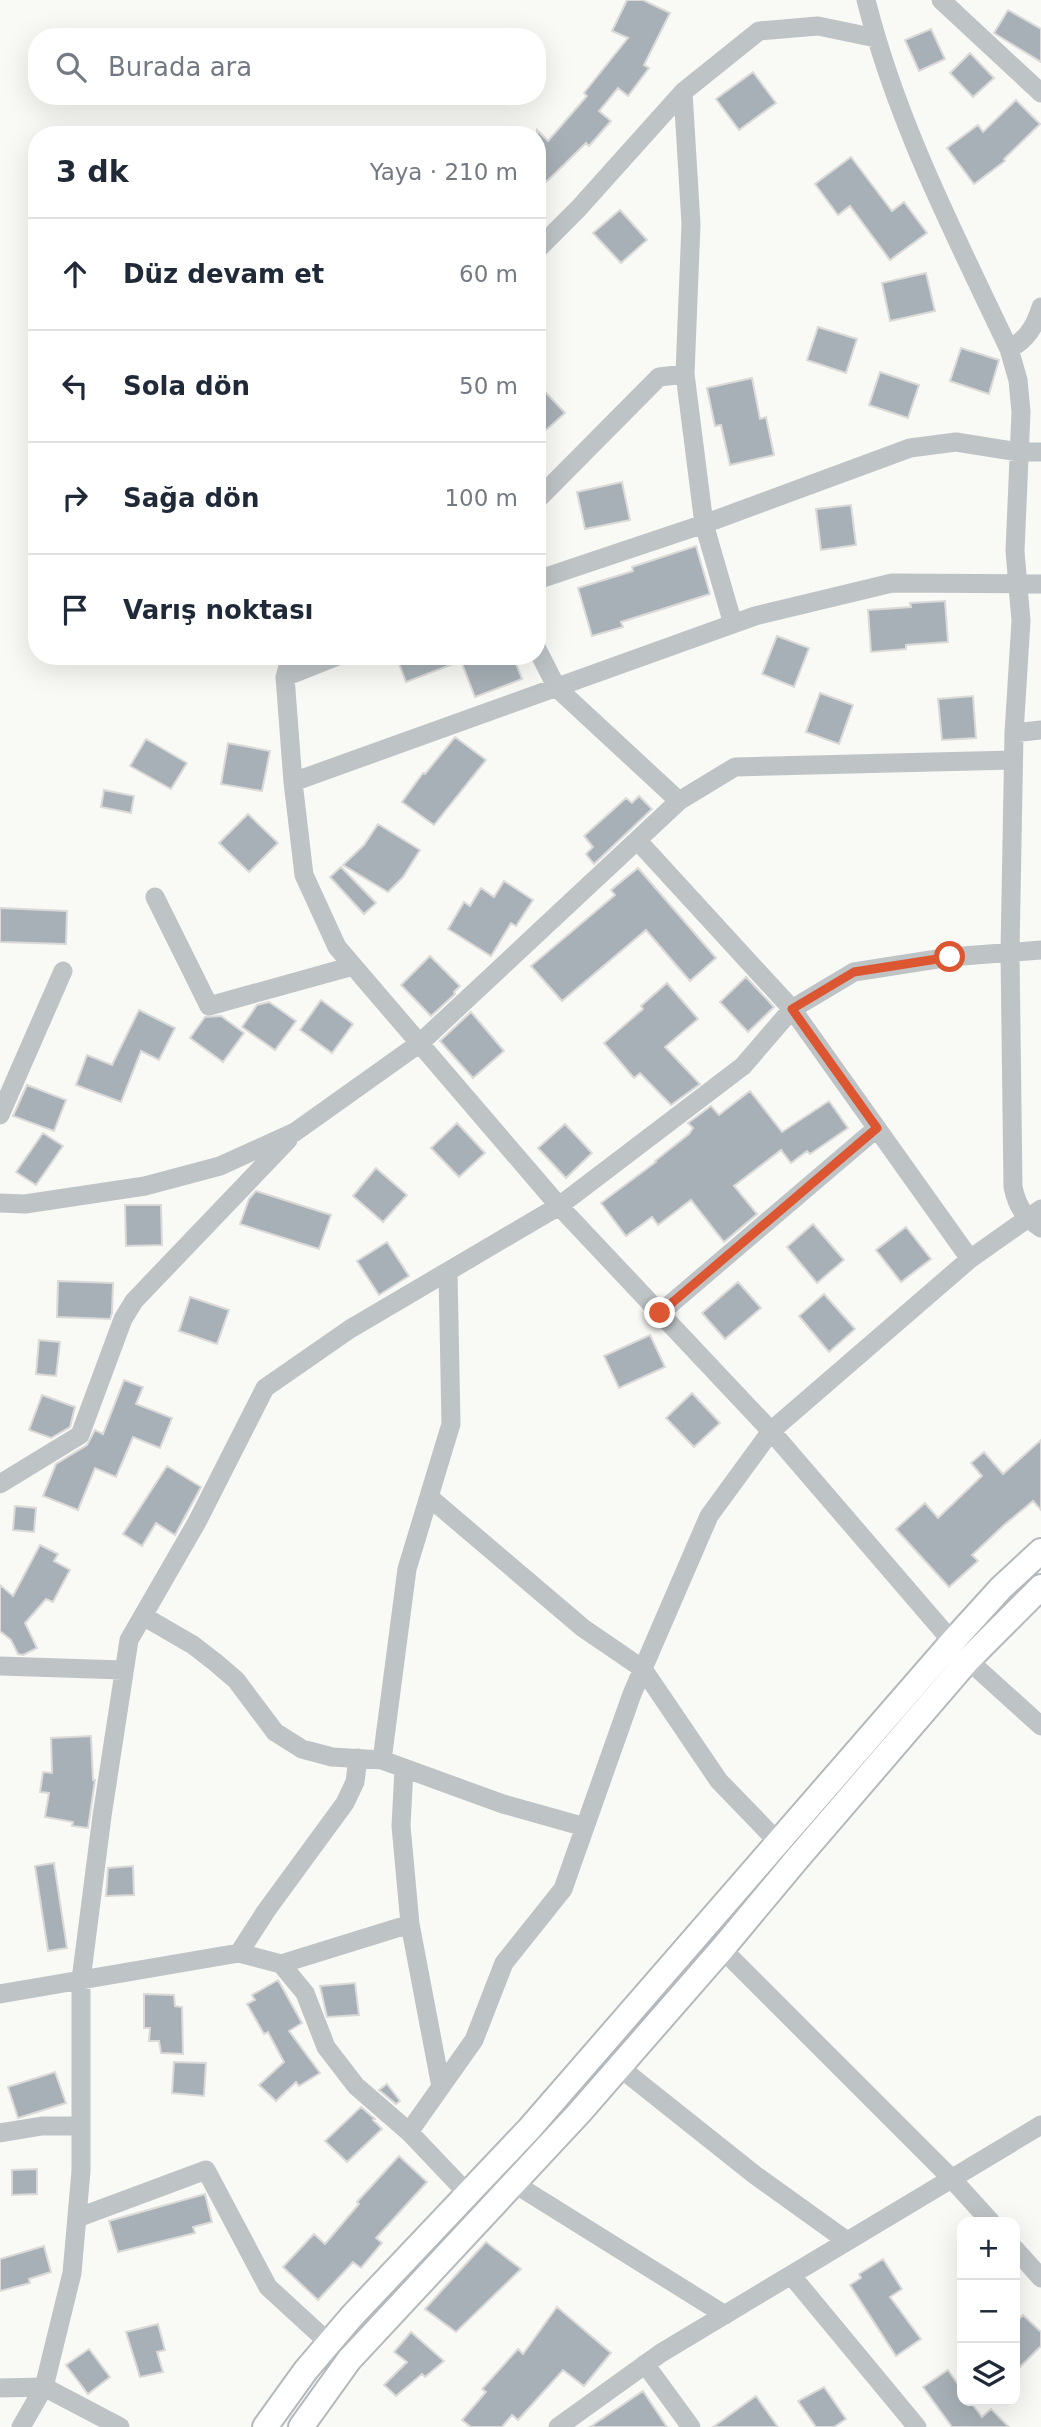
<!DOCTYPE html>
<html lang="tr">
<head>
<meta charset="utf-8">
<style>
	:root { --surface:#fff; --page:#f2f2f3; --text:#1f2937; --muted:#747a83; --line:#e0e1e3 }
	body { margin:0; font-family:"DejaVu Sans",sans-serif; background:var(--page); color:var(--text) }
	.controls { position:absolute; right:21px; bottom:21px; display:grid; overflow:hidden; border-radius:14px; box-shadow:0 7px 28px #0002 }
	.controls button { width:63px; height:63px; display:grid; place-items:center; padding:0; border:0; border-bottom:2px solid var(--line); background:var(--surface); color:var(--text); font:35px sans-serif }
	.stop { position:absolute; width:21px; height:21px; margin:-16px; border:5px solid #dd5632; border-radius:50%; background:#fff }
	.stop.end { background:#dd5632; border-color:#fff; box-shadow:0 2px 7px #0008 }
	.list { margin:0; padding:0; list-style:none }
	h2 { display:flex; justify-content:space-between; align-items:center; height:91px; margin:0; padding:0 28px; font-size:30px }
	h2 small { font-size:23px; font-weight:400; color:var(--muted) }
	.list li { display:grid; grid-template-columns:46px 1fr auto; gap:21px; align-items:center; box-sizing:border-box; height:112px; padding:0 28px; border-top:2px solid var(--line) }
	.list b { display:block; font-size:26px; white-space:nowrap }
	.list em { font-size:23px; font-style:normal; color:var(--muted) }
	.icon { flex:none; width:38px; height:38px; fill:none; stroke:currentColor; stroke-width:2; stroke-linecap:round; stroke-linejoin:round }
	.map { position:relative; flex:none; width:1041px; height:2427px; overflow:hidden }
	.search { position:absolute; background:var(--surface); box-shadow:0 7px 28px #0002; left:28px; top:28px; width:518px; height:77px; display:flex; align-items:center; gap:18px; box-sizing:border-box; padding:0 24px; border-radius:28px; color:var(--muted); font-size:26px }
	.panel { position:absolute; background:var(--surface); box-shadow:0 7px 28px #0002; left:28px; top:126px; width:518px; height:539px; border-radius:28px }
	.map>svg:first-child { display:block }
	.building { fill:#a7b0b6; stroke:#dbdad9; stroke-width:2 }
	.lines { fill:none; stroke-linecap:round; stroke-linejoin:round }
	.major-casing { stroke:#b4b9bd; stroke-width:28 }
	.minor { stroke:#bec3c6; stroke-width:19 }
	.major { stroke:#fff; stroke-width:24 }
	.route { stroke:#dd5632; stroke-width:9 }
</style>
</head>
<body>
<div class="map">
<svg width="1041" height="2427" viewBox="0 0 1041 2427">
	<rect width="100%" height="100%" fill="#f9f9f6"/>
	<path class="building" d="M627,0H643L670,13L644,65L649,68L628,96L618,88L599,111L611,121L589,146L586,143L537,191V130L548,141L587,96L584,93L628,38L612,31Z
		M1008,10L1041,29V62L994,33Z
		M931,29L945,59L919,71L905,40Z
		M970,53L994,78L973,97L950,73Z
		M753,72L776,103L739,130L716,99Z
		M1016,100L1040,124L1004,159L1005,161L974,184L947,148L978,125L983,132Z
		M851,157L892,211L904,202L927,233L890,260L850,206L838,215L815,184Z
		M620,210L647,240L621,263L593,233Z
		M926,273L935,311L890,321L882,283Z
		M818,327L857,339L846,373L807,360Z
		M961,348L999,360L989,394L950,381Z
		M880,372L919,385L908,418L869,405Z
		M752,378L760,419L766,417L774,455L730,465L721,425L715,426L707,388Z
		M537,383L565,413L537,438Z
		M622,482L630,520L585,529L577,492Z
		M851,505L856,545L821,550L816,509Z
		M696,546L710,594L621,622L623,627L592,636L578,588L633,571L632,567Z
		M945,601L948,642L906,645V649L871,652L868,610L911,607L910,603Z
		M777,636L809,648L794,687L762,674Z
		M396,656H513L522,679L475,697L461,661L406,682Z
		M820,693L853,705L839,744L806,732Z
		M973,696L976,738L942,740L938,699Z
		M455,737L486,760L434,825L402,802L423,773L425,774Z
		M146,739L187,763L171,789L130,766Z
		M228,743L270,751L262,791L221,784Z
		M104,790L134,796L131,813L101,807Z
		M639,796L652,809L594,864L586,854L593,847L584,836L626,798L632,803Z
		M248,814L278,843L249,872L219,843Z
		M378,824L420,850L403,877L388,892L343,865L364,845Z
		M341,867L376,903L364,914L330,877Z
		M638,868L716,958L690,981L646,930L562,1001L531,966L615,895L611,890Z
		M504,881L533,900L516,926L511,923L491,956L448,929L464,902L470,906L481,888L494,897Z
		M0,908L67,911L66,944L0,942Z
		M430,956L460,986L454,992L455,994L431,1016L401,985Z
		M746,977L774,1007L748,1032L720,1002Z
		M667,983L698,1019L665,1047L700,1084L671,1105L640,1073L634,1078L604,1043L643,1009L641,1006Z
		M321,1000L353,1024L332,1053L300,1030Z
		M269,1002L296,1021L275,1050L242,1027L257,1005Z
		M139,1010L175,1028L159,1060L141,1051L121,1102L76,1085L87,1055L112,1065Z
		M471,1012L504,1051L473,1078L440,1041Z
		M221,1016L244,1033L223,1062L190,1038L205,1017Z
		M27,1085L66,1100L54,1131L13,1116Z
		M750,1091L782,1132L829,1101L848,1128L810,1154L807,1151L791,1163L781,1150L734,1186L757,1214L724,1242L691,1200L658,1225L652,1217L626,1236L601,1203L656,1162L655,1161L689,1134L693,1128L688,1123L711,1106L719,1115Z
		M457,1123L485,1153L459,1177L431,1148Z
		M565,1124L592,1153L566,1178L538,1148Z
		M43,1133L63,1146L36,1185L16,1172Z
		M376,1168L407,1195L383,1222L353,1196Z
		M256,1191L331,1215L319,1249L240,1224L249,1199Z
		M125,1205H161L162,1245L126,1246Z
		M813,1224L844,1260L817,1283L787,1247Z
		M906,1227L931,1259L901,1282L876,1250Z
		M387,1242L409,1276L379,1295L357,1261Z
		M58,1281L113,1283L112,1313L110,1319L57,1317Z
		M738,1282L761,1308L725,1339L702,1313Z
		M824,1294L855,1329L829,1352L799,1316Z
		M190,1297L229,1310L217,1344L179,1331Z
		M650,1335L665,1367L619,1388L604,1356Z
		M39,1340L60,1342L56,1376L36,1374Z
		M124,1380L143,1387L136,1404L172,1418L160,1448L133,1437L116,1477L95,1468L78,1510L43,1496L56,1464L87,1445L95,1430L103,1434Z
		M692,1393L720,1423L694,1447L666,1418Z
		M42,1395L75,1407L70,1427L51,1438L29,1430Z
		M1041,1440V1510L1033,1501L1004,1525L972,1555L978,1561L949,1587L896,1529L925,1503L938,1518L982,1476L971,1463L984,1452L1003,1474Z
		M167,1466L201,1487L175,1535L156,1523L142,1546L123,1534Z
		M15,1506L36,1508L34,1532L13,1530Z
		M40,1545L58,1554L54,1561L70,1570L53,1602L46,1599L25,1623L37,1648L23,1655L18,1654L11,1640L0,1631V1585L13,1596Z
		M91,1736L93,1780H95L88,1828L72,1826L73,1822L45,1817L49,1793L40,1792L43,1772L52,1773L51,1738Z
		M54,1863L67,1948L48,1951L35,1866Z
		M133,1866L134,1895L106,1896L108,1868Z
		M278,1980L302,2023L289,2031L320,2073L299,2086L296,2082L276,2101L259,2085L284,2062L268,2032L264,2034L247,2004L255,2000L252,1995Z
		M355,1983L359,2015L327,2017L320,1986Z
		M144,1994L174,1995L175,2006L182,2007L183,2054L161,2053L159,2041H149L150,2028H144Z
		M174,2062L206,2063L204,2096L172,2093Z
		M55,2072L66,2103L18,2118L8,2087Z
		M387,2084L400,2101L396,2104L379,2090Z
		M361,2107L375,2119L373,2120L382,2129L347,2162L325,2141Z
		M399,2156L427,2182L376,2238L382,2243L361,2268L353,2262L318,2300L283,2267L314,2234L325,2244L359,2204L357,2202Z
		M37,2169V2194L12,2195V2170Z
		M205,2194L212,2222L193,2227L195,2233L118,2252L109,2221Z
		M486,2242L521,2269L456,2332L425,2309Z
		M44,2246L51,2272L29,2279L30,2283L0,2291V2259Z
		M883,2259L902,2289L890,2297L921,2339L896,2356L850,2285L861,2278L859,2274Z
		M557,2307L611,2353L584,2386L563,2370L518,2420L512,2415L502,2427H471L462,2420L486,2392L482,2389L518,2349L523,2354Z
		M1023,2315L1041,2332V2346L1015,2372V2323Z
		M158,2324L165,2350L157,2352L163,2372L140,2377L126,2332Z
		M411,2332L444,2361L425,2377L422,2374L396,2396L384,2385L407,2362L394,2352Z
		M89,2349L110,2377L88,2394L66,2365Z
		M948,2370L962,2390V2401H970L982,2417L991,2409L1009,2427H952L923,2387Z
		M824,2387L846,2419L834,2427H816L798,2401Z
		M643,2391L667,2427H590Z
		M756,2396L778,2427H713Z"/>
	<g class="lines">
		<defs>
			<path id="major" d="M265,2427L306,2370L353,2315L530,2128L952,1642L1001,1588L1041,1551
				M301,2427L349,2360L579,2113L722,1949L797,1859L968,1660L1041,1587"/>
		</defs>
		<use href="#major" class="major-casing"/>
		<path class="minor" d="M866,0C897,123 955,235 1009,349L1018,380L1021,412L1015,551L1021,621L1014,733L1010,952L1013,1187C1017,1206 1024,1217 1041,1228
			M941,0L1041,93
			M683,92L691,224L685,374L704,524L733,624
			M537,250L578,209L683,92L759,31L818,26L876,38
			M1009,349C1027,340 1035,326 1041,307
			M537,500L659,377L685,374
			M537,580L704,524L910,448L956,442L1019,452H1041
			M537,649L557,688L679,801L735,767L1013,760
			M291,656L285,677L293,782L304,875L337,947L559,1206L771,1431L968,1660L1041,1726
			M285,677L338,656
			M1014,733L1041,730
			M293,782L755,616L892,583L1041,584
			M637,840L792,1009L970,1259
			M155,897L209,1006L353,966
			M0,1115L63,971
			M0,1203L25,1204L145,1186L220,1166L295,1132L420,1043L679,801
			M660,1313L877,1128
			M0,1484L80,1435L123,1319L134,1301L288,1140
			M429,1497L583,1628L643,1669L719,1781L778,1842
			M143,1616L193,1645L215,1662L236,1680L275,1732L302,1749L332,1757L382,1760L503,1804L585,1827
			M0,1666L123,1670
			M382,1760L407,1569L451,1424L448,1272
			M404,1769L401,1826L410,1924L441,2087
			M722,1949L951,2178L991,2222
			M239,1953L266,1911L345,1803L355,1782L358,1758
			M281,1964L410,1924
			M0,1994L239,1953L281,1964L305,1993L326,2047L356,2086L409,2132L467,2193
			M618,2066L755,2175L847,2241
			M409,2132L474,2040L504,1963L563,1889L632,1694L709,1516L771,1431L970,1259L1041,1209
			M0,2133L42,2126H81
			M515,2184L725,2315
			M77,2218L206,2170L268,2287L329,2343
			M1015,2249L1041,2278
			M791,2275L917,2427
			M645,2364L691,2427
			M0,2388L44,2387L120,2427
			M21,2427L44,2387L72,2273L81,2171V1980L102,1816L129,1640L197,1522L265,1388L350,1329L559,1206L743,1066L792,1009L854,972L950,957L1041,950
			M558,2427L661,2353L1041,2125"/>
		<use href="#major" class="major"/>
	</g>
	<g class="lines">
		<path class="route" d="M660,1313L877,1128L792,1009L854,972L950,957"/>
	</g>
</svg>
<div class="controls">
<button>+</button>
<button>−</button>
<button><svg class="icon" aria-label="layers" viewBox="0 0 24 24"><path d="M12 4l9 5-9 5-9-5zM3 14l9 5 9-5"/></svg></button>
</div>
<div class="stop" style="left:950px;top:957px"></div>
<div class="stop end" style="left:660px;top:1313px"></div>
<div class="search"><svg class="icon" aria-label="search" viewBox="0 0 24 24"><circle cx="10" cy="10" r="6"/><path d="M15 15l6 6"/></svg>Burada ara</div>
<section class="panel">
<h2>3 dk<small>Yaya · 210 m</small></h2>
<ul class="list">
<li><svg class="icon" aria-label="ahead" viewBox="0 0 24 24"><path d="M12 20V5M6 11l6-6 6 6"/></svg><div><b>Düz devam et</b></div><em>60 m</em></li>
<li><svg class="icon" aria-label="left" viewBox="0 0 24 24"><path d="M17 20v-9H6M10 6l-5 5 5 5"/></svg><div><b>Sola dön</b></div><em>50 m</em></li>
<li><svg class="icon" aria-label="right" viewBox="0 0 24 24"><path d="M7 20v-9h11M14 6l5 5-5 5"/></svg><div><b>Sağa dön</b></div><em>100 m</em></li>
<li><svg class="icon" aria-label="arrive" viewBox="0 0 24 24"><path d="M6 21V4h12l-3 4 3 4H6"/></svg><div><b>Varış noktası</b></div></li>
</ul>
</section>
</div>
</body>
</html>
